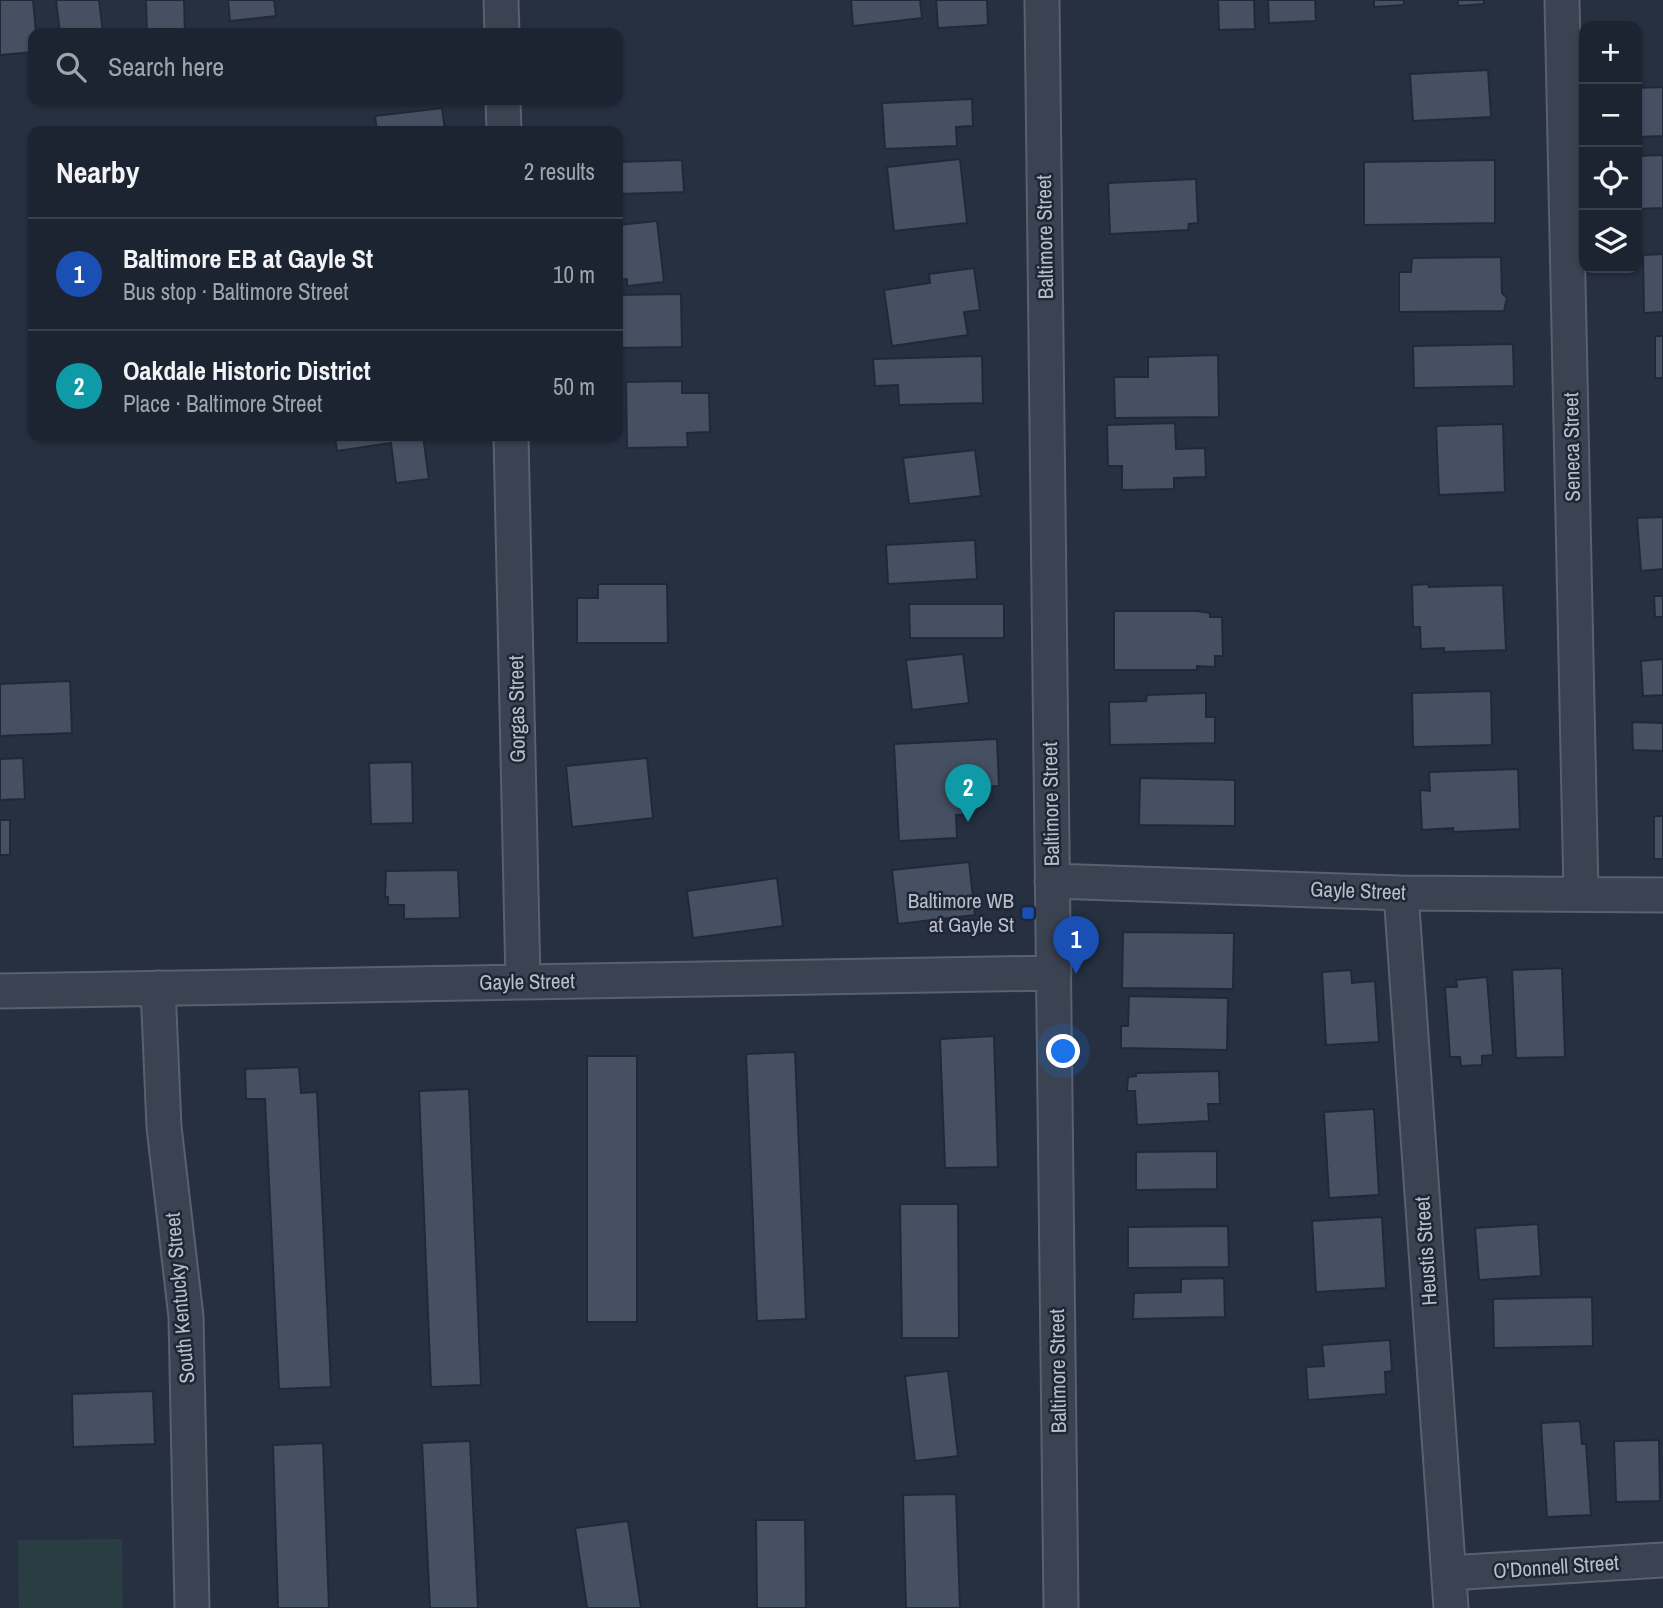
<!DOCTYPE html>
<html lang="en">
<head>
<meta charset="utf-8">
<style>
	:root { --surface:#1c2431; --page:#252c39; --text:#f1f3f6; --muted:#a0a4ab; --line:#3a414d; --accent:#b45309 }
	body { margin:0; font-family:"Archivo Narrow",sans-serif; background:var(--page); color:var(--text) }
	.controls { position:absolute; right:21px; top:21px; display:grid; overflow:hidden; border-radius:14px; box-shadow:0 2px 5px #0004 }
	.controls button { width:63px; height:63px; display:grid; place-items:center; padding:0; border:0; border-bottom:2px solid var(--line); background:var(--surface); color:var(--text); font:35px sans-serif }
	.you { position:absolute; left:1064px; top:1052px; width:24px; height:24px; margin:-18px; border:5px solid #fff; border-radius:50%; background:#1a73e8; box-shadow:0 0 0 10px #1a73e833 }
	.badge { display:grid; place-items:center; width:46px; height:46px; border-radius:50%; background:var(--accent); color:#fff; font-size:23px; font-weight:700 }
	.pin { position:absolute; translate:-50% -58px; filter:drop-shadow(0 2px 4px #0008) }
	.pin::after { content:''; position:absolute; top:37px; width:24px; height:21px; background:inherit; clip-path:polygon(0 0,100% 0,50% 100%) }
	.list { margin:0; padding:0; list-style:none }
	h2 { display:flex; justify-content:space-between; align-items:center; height:91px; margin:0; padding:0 28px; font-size:30px }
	h2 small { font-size:23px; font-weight:400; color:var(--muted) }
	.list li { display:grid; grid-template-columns:46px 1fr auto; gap:21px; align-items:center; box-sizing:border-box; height:112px; padding:0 28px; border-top:2px solid var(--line) }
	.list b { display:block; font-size:26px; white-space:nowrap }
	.list p { margin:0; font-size:23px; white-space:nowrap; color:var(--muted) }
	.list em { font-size:23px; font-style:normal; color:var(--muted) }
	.icon { flex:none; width:38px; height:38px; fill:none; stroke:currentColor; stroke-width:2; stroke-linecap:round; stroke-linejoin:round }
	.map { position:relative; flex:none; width:1663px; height:1608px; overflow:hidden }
	.search { position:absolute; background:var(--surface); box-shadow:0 2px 5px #0004; left:28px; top:28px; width:595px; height:77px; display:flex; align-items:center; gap:18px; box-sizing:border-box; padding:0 24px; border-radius:14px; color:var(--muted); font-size:26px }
	.panel { position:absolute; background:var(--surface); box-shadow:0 2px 5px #0004; left:28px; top:126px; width:595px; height:315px; border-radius:14px }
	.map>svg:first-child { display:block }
	.green { fill:#293d42 }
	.building { fill:#465063; stroke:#212938; stroke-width:2 }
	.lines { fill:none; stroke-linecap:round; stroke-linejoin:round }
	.street-casing { stroke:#59606e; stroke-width:37 }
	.street { stroke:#3b4251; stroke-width:33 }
	.transit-dot { fill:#1a4fb4; stroke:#1f2736; stroke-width:2.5 }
	.labels { text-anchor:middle; stroke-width:5; stroke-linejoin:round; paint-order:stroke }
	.street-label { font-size:21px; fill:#b8becb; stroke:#1f2736 }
	.poi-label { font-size:21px; fill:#b8becb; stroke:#1f2736; text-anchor:end }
</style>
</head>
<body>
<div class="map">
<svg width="1663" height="1608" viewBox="0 0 1663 1608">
	<rect width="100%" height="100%" fill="#263041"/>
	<path class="green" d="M122,1539L123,1608H19L18,1540Z"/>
	<path class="building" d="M0,0H33L36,33H33V52L0,55Z
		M56,0H99L103,33H60Z
		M146,0H184L185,33H147Z
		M228,0H274L276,16L230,21Z
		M851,0H920L922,18L853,26Z
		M936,0H987L988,25L938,28Z
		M1218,0H1254L1255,29L1219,30Z
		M1268,0H1315L1316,21L1269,23Z
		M1374,0H1404V5L1374,7Z
		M1458,0H1484V4L1458,6Z
		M1488,70L1491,117L1413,121L1410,74Z
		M1663,87V136L1637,137V88Z
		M972,99L973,126L956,127L957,146L885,149L882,103Z
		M442,108L445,131H377L375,116Z
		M1663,155V208L1637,209V156Z
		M960,159L967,223L894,231L887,167Z
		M682,160L684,192L618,194V162Z
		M1495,160V223L1364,225V162Z
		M1196,179L1198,223L1189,224L1188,230L1110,234L1108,183Z
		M657,221L664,282L627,286V279L618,280V225Z
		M1663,254V312L1644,313L1643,255Z
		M1501,257L1502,293L1507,298L1504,311L1399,312V272H1411L1412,258Z
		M974,268L980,310L964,312L968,335L892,346L884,290L930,283L929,274Z
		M681,294L682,347L618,348V295Z
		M1655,336H1663V378H1655Z
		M1513,344L1514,386L1414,388L1413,346Z
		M1218,355L1219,417L1115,418L1114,377H1148V357Z
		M982,356L983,403L899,405L898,385L875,386L873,359Z
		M682,381V393H709L710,432L687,433L688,447L627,448L626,382Z
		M1175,423L1176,449L1205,448L1206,477L1174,478V489L1122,490V466H1108L1107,425Z
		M1503,424L1505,492L1439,495L1436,426Z
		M335,436H423L429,479L396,483L391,443L337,451Z
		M975,450L981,496L909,504L903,458Z
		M1663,517V569L1641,571L1637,518Z
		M975,540L977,579L888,584L886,545Z
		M598,584H667L668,643H577V598H598Z
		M1428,584L1429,587L1503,585L1506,650L1444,652V648L1421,649L1420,627H1413L1412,585Z
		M1654,596H1663V617H1655Z
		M909,604H1004V638H910Z
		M1114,611H1197L1210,613V617H1222L1223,656H1215V667L1197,666V670H1114Z
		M963,654L969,703L912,710L906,660Z
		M1663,659V695L1643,696L1641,661Z
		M70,681L72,733L0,736V684Z
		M1491,691L1492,745L1413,747L1412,693Z
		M1206,693V717H1215V743L1110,745L1109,702L1146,701L1147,695Z
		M1632,722L1663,723V751L1633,750Z
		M997,739L999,786L972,788L973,814L956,815L957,838L899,841L894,744Z
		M23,758L25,799L0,800V759Z
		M647,758L653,818L572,827L566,766Z
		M412,762L413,823L371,824L369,763Z
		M1518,769L1520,829L1453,832V828L1422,830L1420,790L1430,791L1429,772Z
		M1140,778L1235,780V826L1139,825Z
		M1654,816H1663V859H1654Z
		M0,820H10V855H0Z
		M969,862L975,915L898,924L892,870Z
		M458,870L460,918L404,919V905H388V897H385L386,871Z
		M777,878L783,926L693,938L687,891Z
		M1123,932L1234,933L1233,989L1122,988Z
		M1562,968L1565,1057L1516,1058L1512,970Z
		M1351,970L1352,983L1375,981L1379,1042L1326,1045L1322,972Z
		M1487,977L1493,1055L1482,1056V1065L1461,1066L1460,1057H1450L1445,987H1457L1456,980Z
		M1129,996L1228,998L1227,1050L1121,1048V1026H1128Z
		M994,1036L998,1167L945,1168L940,1039Z
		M795,1052L806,1319L757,1321L746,1054Z
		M587,1056H637V1322H587Z
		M299,1067L301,1093L317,1092L331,1387L279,1389L265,1099H246L245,1069Z
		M1219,1071L1220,1104H1208L1209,1121L1137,1125L1135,1091H1127L1128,1077L1136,1076V1073Z
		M469,1089L481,1385L431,1387L419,1091Z
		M1374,1109L1379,1195L1329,1198L1324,1112Z
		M1217,1151V1189L1136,1190V1152Z
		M900,1204H958L959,1338H902Z
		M1382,1217L1386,1288L1316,1292L1312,1221Z
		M1538,1224L1541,1276L1479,1280L1475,1228Z
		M1228,1226L1229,1267L1128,1268V1227Z
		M1224,1278L1225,1317L1133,1319L1134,1293L1181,1292V1279Z
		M1592,1297L1593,1346L1494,1348L1493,1299Z
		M1390,1340L1392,1371L1385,1372L1386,1394L1308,1400L1306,1367L1324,1366L1322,1345Z
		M948,1371L958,1456L915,1461L905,1376Z
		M153,1391L155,1444L73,1447L72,1394Z
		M1580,1421L1582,1444H1586L1591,1515L1547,1517L1541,1423Z
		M1659,1440L1660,1501L1616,1502L1614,1441Z
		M470,1441L478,1608H430L422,1443Z
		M323,1443L329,1608H278L273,1445Z
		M956,1494L960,1608H906L903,1495Z
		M756,1520H805L806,1608H757Z
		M628,1521L641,1608H587L575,1528Z"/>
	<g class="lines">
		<defs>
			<path id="street" d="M501,0L502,33
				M1042,0L1061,1608
				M1562,0L1581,893
				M503,100L504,131
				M511,436L523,982
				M1052,881L1401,893L1663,895
				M1401,893L1451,1608
				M158,988L164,1127L186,1317L192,1608
				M0,991L1054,973
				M1449,1573L1663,1560"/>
		</defs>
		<use href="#street" class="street-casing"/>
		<use href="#street" class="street"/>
	</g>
	<rect class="transit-dot" x="1021" y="906" width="14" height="14" rx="3.5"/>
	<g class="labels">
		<g class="street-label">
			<text transform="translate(1045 237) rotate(-91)" y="7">Baltimore Street</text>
			<text transform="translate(1572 447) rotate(-91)" y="7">Seneca Street</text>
			<text transform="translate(517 709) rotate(-91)" y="7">Gorgas Street</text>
			<text transform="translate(1051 804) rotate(-91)" y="7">Baltimore Street</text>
			<text transform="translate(1358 891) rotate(2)" y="7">Gayle Street</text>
			<text transform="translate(527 982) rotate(-1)" y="7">Gayle Street</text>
			<text transform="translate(1426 1251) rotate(-94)" y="7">Heustis Street</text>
			<text transform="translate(180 1298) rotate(-95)" y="7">South Kentucky Street</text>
			<text transform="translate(1058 1371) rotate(-91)" y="7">Baltimore Street</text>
			<text transform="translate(1556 1567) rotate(-4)" y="7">O'Donnell Street</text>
		</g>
		<g class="poi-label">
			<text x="1014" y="908">Baltimore WB<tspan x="1014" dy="24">at Gayle St</tspan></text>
		</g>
	</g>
</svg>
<div class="controls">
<button>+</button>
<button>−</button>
<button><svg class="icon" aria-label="locate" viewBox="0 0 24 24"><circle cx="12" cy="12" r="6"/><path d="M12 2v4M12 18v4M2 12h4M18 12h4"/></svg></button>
<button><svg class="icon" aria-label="layers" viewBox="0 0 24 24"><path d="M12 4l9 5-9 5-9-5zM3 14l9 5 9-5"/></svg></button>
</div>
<div class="you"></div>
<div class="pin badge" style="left:1076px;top:974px;background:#1a4fb4">1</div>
<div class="pin badge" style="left:968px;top:822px;background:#0f9aa8">2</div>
<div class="search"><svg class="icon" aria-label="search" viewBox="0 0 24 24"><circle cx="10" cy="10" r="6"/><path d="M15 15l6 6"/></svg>Search here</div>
<section class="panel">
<h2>Nearby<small>2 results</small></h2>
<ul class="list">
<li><span class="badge" style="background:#1a4fb4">1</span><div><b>Baltimore EB at Gayle St</b><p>Bus stop · Baltimore Street</p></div><em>10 m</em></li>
<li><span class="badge" style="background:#0f9aa8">2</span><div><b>Oakdale Historic District</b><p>Place · Baltimore Street</p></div><em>50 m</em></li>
</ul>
</section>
</div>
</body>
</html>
